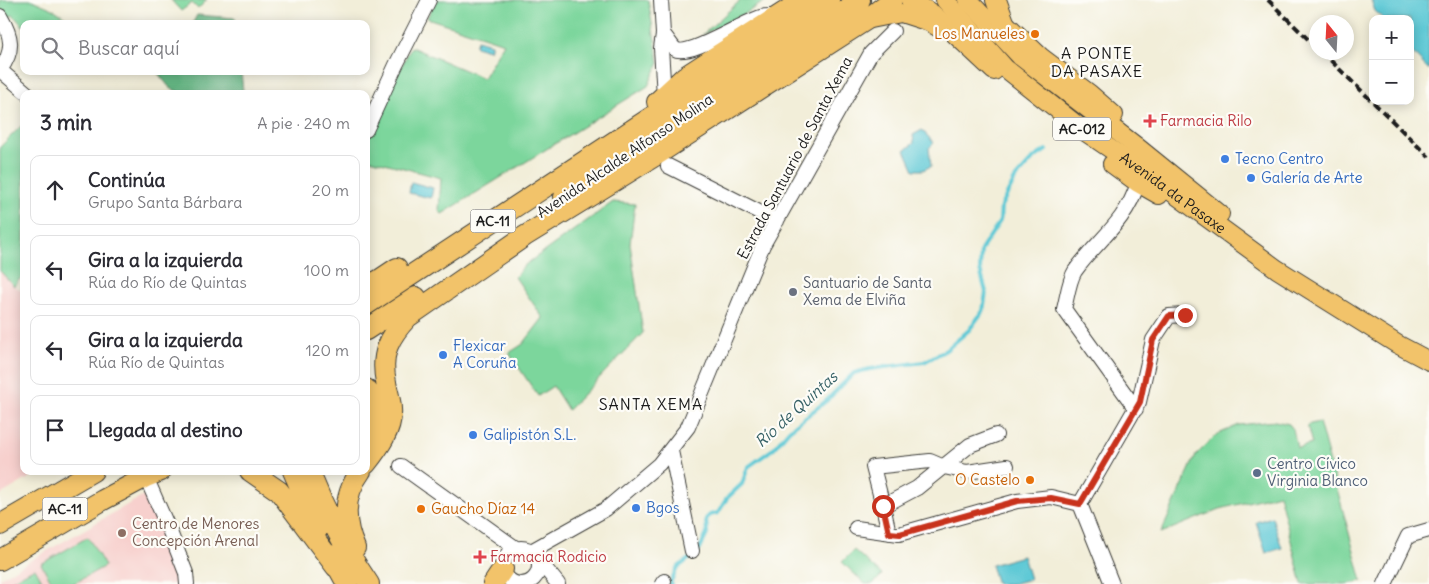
<!DOCTYPE html>
<html lang="es">
<head>
<meta charset="utf-8">
<style>
	:root { --surface:#fff; --page:#f7f7f7; --text:#2b2b33; --muted:#7c7c81; --line:#e1e1e2 }
	body { margin:0; font-family:Delius,sans-serif; background:var(--page); color:var(--text) }
	.controls { position:absolute; right:15px; top:15px; display:grid; overflow:hidden; border-radius:10px; box-shadow:0 2px 12px #0003 }
	.controls button { width:45px; height:45px; display:grid; place-items:center; padding:0; border:0; border-bottom:1px solid var(--line); background:var(--surface); color:var(--text); font:25px sans-serif }
	.compass { position:absolute; left:1309px; top:15px; width:45px; height:45px; border-radius:50%; background:var(--surface); box-shadow:0 2px 12px #0003; rotate:342deg }
	.stop { position:absolute; width:15px; height:15px; margin:-11px; border:4px solid #c8321e; border-radius:50%; background:#fff }
	.stop.end { background:#c8321e; border-color:#fff; box-shadow:0 1px 5px #0008 }
	.list { margin:0; padding:0; list-style:none }
	h2 { display:flex; justify-content:space-between; align-items:center; height:65px; margin:0; padding:0 20px; font-size:21px }
	h2 small { font-size:16px; font-weight:400; color:var(--muted) }
	.list li { display:grid; grid-template-columns:32px 1fr auto; gap:15px; align-items:center; box-sizing:border-box; height:70px; margin:0 10px 10px; padding:0 10px; border:1px solid var(--line); border-radius:10px }
	.list b { display:block; font-size:19px; white-space:nowrap }
	.list p { margin:0; font-size:16px; white-space:nowrap; color:var(--muted) }
	.list em { font-size:16px; font-style:normal; color:var(--muted) }
	.icon { flex:none; width:28px; height:28px; fill:none; stroke:currentColor; stroke-width:2; stroke-linecap:round; stroke-linejoin:round }
	.map { position:relative; flex:none; width:1429px; height:584px; overflow:hidden }
	.search { position:absolute; background:var(--surface); box-shadow:0 2px 12px #0003; left:20px; top:20px; width:350px; height:55px; display:flex; align-items:center; gap:12px; box-sizing:border-box; padding:0 18px; border-radius:10px; color:var(--muted); font-size:19px }
	.panel { position:absolute; background:var(--surface); box-shadow:0 2px 12px #0003; left:20px; top:90px; width:350px; height:385px; border-radius:10px }
	.map>svg:first-child { display:block }
	.built { fill:#f7d0cd }
	.green { fill:#7cd69c; stroke:#4c795c }
	.forest { fill:#65b784; stroke:#406a50 }
	.water { fill:#5ec9d6; stroke:#3d7279 }
	.lines { fill:none; stroke-linecap:round; stroke-linejoin:round }
	.stream { stroke:#5ec9d6; stroke-width:4 }
	.minor-casing { stroke:#3c3c38; stroke-width:16 }
	.major-casing { stroke:#3c3c38; stroke-width:20 }
	.highway-casing { stroke:#3c3c38; stroke-width:22 }
	.minor { stroke:#fff; stroke-width:14 }
	.major { stroke:#f2c36a; stroke-width:18 }
	.highway { stroke:#f2c36a; stroke-width:20 }
	.rail { stroke:#1c1c1c; stroke-width:4; stroke-dasharray:8 4; stroke-linecap:butt }
	.route { stroke:#c8321e; stroke-width:6 }
	.food-dot { fill:#e8710a; stroke:#fdfcf7; stroke-width:2 }
	.health-dot { fill:#e0444e; stroke:#fdfcf7; stroke-width:2 }
	.shop-dot { fill:#3f7fe0; stroke:#fdfcf7; stroke-width:2 }
	.worship-dot { fill:#6b7280; stroke:#fdfcf7; stroke-width:2 }
	.service-dot { fill:#5c6f8a; stroke:#fdfcf7; stroke-width:2 }
	.education-dot { fill:#8d6e63; stroke:#fdfcf7; stroke-width:2 }
	.labels { text-anchor:middle; stroke-width:4.5; stroke-linejoin:round; paint-order:stroke }
	.shield { fill:#fdfcf7; stroke:#605f5e; stroke-width:1 }
	.shield-label { font-size:14px; font-weight:bold; fill:#1c1c1c }
	.food-label { font-size:15px; fill:#c56008; stroke:#fdfcf7; text-anchor:end }
	.health-label { font-size:15px; fill:#be3a42; stroke:#fdfcf7; text-anchor:start }
	.street-label { font-size:15px; fill:#1c1c1c; stroke:#fdfcf7 }
	.shop-label { font-size:15px; fill:#366cbe; stroke:#fdfcf7; text-anchor:start }
	.worship-label { font-size:15px; fill:#5b616d; stroke:#fdfcf7; text-anchor:start }
	.service-label { font-size:15px; fill:#4e5e75; stroke:#fdfcf7; text-anchor:start }
	.education-label { font-size:15px; fill:#785e54; stroke:#fdfcf7; text-anchor:start }
	.neighbourhood-label { font-size:16px; letter-spacing:1px; fill:#1c1c1c; stroke:#fdfcf7 }
	.water-label { font-size:16px; font-style:italic; fill:#366166; stroke:#fdfcf7 }
</style>
</head>
<body>
<div class="map">
<svg width="1429" height="584" viewBox="0 0 1429 584">
	<rect width="100%" height="100%" fill="#fdfcf7"/>
	<filter id="ink" filterUnits="userSpaceOnUse"><feTurbulence type="fractalNoise" baseFrequency=".02" numOctaves="2"/><feDisplacementMap in="SourceGraphic" scale="10" xChannelSelector="R" yChannelSelector="G"/><feConvolveMatrix kernelMatrix="1 2 1 2 8 2 1 2 1" color-interpolation-filters="sRGB"/></filter>
	<filter id="wash" filterUnits="userSpaceOnUse"><feTurbulence type="fractalNoise" baseFrequency=".0096" numOctaves="4" result="noise"/><feDisplacementMap in="SourceGraphic" scale="20" xChannelSelector="R" yChannelSelector="G"/><feGaussianBlur stdDeviation="1.12" result="paint"/><feColorMatrix in="noise" values="0 0 0 0 0 0 0 0 0 0 0 0 0 0 0 0 0 1.4 0 .05"/><feComposite in="paint" operator="in"/></filter>
	<g filter="url(#wash)">
		<rect width="100%" height="100%" fill="#f2eed9"/>
		<path class="built" d="M0,271L14,286L24,292V471H41L0,495Z
			M148,493L182,572V584H0V578Z"/>
		<path class="green" d="M0,0H32L53,9L68,19L64,24H46L42,21L36,24H24V27L13,15L7,18L0,9Z
			M171,0H207L198,9L192,3L181,11Z
			M436,0H648L659,63L648,86L442,214L439,211L441,178L366,158V138L411,47L483,78L504,43L427,18Z
			M741,0H767L746,13L702,35Z
			M21,126L24,127V274L14,286L0,271V147Z
			M613,202L635,204L630,244L643,333L568,410L553,386L538,396L509,353L523,344L543,318L515,277L525,265Z
			M1275,421L1289,424L1293,429L1297,448L1312,444L1307,425L1319,422L1362,581L1347,584H1302L1279,494L1220,509L1161,533L1196,455L1216,435L1239,425Z
			M88,537L105,566L73,584H53L41,564Z
			M854,550L882,575L873,584H865L842,562Z
			M35,568L44,584H5Z"/>
		<path class="forest" d="M197,15L235,18L236,24H192Z
			M156,71H241L243,91L240,94H183L170,88Z"/>
		<path class="water" d="M1371,0H1429V70L1410,50V19H1383L1375,11Z
			M477,40L491,44V48L489,50L475,46Z
			M922,130L934,143L929,148L931,166L923,170H914L905,150L914,143L913,135Z
			M411,182L433,188L431,198L409,193Z
			M1272,517L1282,548L1266,553L1256,522Z
			M1023,556L1030,579L1012,584H997L991,565Z"/>
		<g class="lines">
			<path class="stream" d="M671,584V581L677,568L698,552L707,534L706,519L710,515L718,513L727,498L742,484L748,467L773,449L789,430L826,401L854,373L870,369L924,362L946,350L969,330L983,311L986,292L980,270L981,250L1000,221L1001,206L1015,179L1034,158L1046,150"/>
		</g>
	</g>
	<g filter="url(#ink)">
		<g class="lines">
			<defs>
				<path id="minor" d="M661,0L663,34L661,48L664,96
					M0,16C12,36 15,50 0,70
					M663,34C667,38 671,45 675,49C689,58 744,21 761,17C764,16 769,16 772,16
					M0,70L28,94
					M366,130L396,65L429,0
					M668,166L777,221
					M1136,409L1064,309C1067,298 1069,280 1075,271C1098,239 1125,224 1138,183
					M671,451L692,551
					M401,466L517,549
					M146,477L170,532L186,573L187,584
					M1080,504L1139,402L1153,340L1169,316L1185,315
					M883,506L873,467L930,461L944,467L967,472L1007,466
					M856,528L899,534L1017,501L1051,497L1080,504L1112,584
					M889,533L883,506L917,488L970,445L996,435
					M503 566a18 18 0 1 1 36 0a18 18 0 1 1-36 0Z
					M531,551L606,509L659,464L688,427L763,245L871,53L893,31
					M537,558L558,584
					M662,584L664,581
					M1385,584L1408,536L1429,530"/>
				<g id="major">
					<path d="M910,0L933,14L994,71"/>
					<path id="s1" d="M945,0L1005,68L1087,133L1143,171L1277,269L1397,344L1429,361"/>
					<path d="M968,0L1021,57L1136,146L1220,214"/>
					<path d="M1000,16L1004,22L1041,57L1090,94L1114,115"/>
					<path d="M866,20L901,13L929,22L939,28"/>
					<path d="M1112,164L1138,183L1159,195"/>
				</g>
				<path id="highway" d="M996,0L1004,22
					M657,102L684,77L803,0
					M564,197L696,107L860,0
					M366,286L379,280L397,268
					M366,305L829,0
					M366,330L416,297
					M366,389C381,407 378,423 366,441
					M366,464C378,449 393,429 391,409C391,400 387,391 386,382C380,354 389,337 408,317L525,236L655,156L866,20L892,0
					M250,471L279,491L336,567
					M293,471L318,529
					M309,471C325,511 345,549 369,584
					M0,525L93,471
					M355,548C343,521 343,495 361,471
					M331,555L347,584
					M0,560L103,500L146,477L161,471
					M493,584L503,569"/>
			</defs>
			<use href="#minor" class="minor-casing"/>
			<use href="#major" class="major-casing"/>
			<use href="#highway" class="highway-casing"/>
			<use href="#minor" class="minor"/>
			<use href="#major" class="major"/>
			<use href="#highway" class="highway"/>
			<path class="rail" d="M1268,0L1316,47
				M1322,52L1429,157"/>
		</g>
	</g>
	<g class="lines" filter="url(#ink)">
		<path class="route" d="M883,506L889,533L900,534L1017,501L1051,498L1080,504L1140,402L1153,340L1169,316L1185,315"/>
	</g>
	<g class="food-dot">
		<circle cx="1035" cy="34" r="5"/>
		<circle cx="1030" cy="480" r="5"/>
		<circle cx="421" cy="509" r="5"/>
	</g>
	<g class="health-dot">
		<path d="M1147.5 113.5h5v5h5v5h-5v5h-5v-5h-5v-5h5z"/>
		<path d="M477.5 549.5h5v5h5v5h-5v5h-5v-5h-5v-5h5z"/>
	</g>
	<g class="shop-dot">
		<circle cx="1225" cy="159" r="5"/>
		<circle cx="1251" cy="178" r="5"/>
		<circle cx="443" cy="355" r="5"/>
		<circle cx="473" cy="435" r="5"/>
		<circle cx="636" cy="508" r="5"/>
	</g>
	<circle class="worship-dot" cx="793" cy="292" r="5"/>
	<circle class="service-dot" cx="1257" cy="473" r="5"/>
	<circle class="education-dot" cx="122" cy="533" r="5"/>
	<g class="labels">
		<g class="shield">
			<rect x="1053" y="117.5" width="58" height="23" rx="4"/>
			<rect x="470.5" y="209.5" width="45" height="23" rx="4"/>
			<rect x="42.5" y="497.5" width="45" height="23" rx="4"/>
		</g>
		<g class="shield-label">
			<text x="1082" y="134">AC-012</text>
			<text x="493" y="226">AC-11</text>
			<text x="65" y="514">AC-11</text>
		</g>
		<g class="food-label">
			<text x="1025" y="39">Los Manueles</text>
			<text x="1020" y="485">O Castelo</text>
			<text x="431" y="514" text-anchor="start">Gaucho Díaz 14</text>
		</g>
		<g class="health-label">
			<text x="1160" y="126">Farmacia Rilo</text>
			<text x="490" y="562">Farmacia Rodicio</text>
		</g>
		<g class="street-label">
			<text transform="translate(625 156) rotate(-34)" y="5">Avenida Alcalde Alfonso Molina</text>
			<text transform="translate(795 158) rotate(-62)" y="5">Estrada Santuario de Santa Xema</text>
			<text dy="5" stroke="none"><textPath href="#s1" startOffset="300">Avenida da Pasaxe</textPath></text>
		</g>
		<g class="shop-label">
			<text x="1235" y="164">Tecno Centro</text>
			<text x="1261" y="183">Galería de Arte</text>
			<text x="453" y="351">Flexicar<tspan x="453" dy="17">A Coruña</tspan></text>
			<text x="483" y="440">Galipistón S.L.</text>
			<text x="646" y="513">Bgos</text>
		</g>
		<g class="worship-label">
			<text x="803" y="288">Santuario de Santa<tspan x="803" dy="17">Xema de Elviña</tspan></text>
		</g>
		<g class="service-label">
			<text x="1267" y="469">Centro Cívico<tspan x="1267" dy="17">Virginia Blanco</tspan></text>
		</g>
		<g class="education-label">
			<text x="132" y="529">Centro de Menores<tspan x="132" dy="17">Concepción Arenal</tspan></text>
		</g>
		<g class="neighbourhood-label">
			<text x="1097" y="59">A PONTE<tspan x="1097" dy="18">DA PASAXE</tspan></text>
			<text x="651" y="410">SANTA XEMA</text>
		</g>
		<g class="water-label">
			<text transform="translate(796 409) rotate(-42)" y="6">Río de Quintas</text>
		</g>
	</g>
</svg>
<div class="controls">
<button>+</button>
<button>−</button>
</div>
<svg class="compass" viewBox="-18 -18 36 36"><path d="M0-13l5 13h-10z" fill="#e53935"/><path d="M0 13l5-13h-10z" fill="#7c7c81"/></svg>
<div class="stop" style="left:883px;top:506px"></div>
<div class="stop end" style="left:1185px;top:315px"></div>
<div class="search"><svg class="icon" aria-label="search" viewBox="0 0 24 24"><circle cx="10" cy="10" r="6"/><path d="M15 15l6 6"/></svg>Buscar aquí</div>
<section class="panel">
<h2>3 min<small>A pie · 240 m</small></h2>
<ul class="list">
<li><svg class="icon" aria-label="ahead" viewBox="0 0 24 24"><path d="M12 20V5M6 11l6-6 6 6"/></svg><div><b>Continúa</b><p>Grupo Santa Bárbara</p></div><em>20 m</em></li>
<li><svg class="icon" aria-label="left" viewBox="0 0 24 24"><path d="M17 20v-9H6M10 6l-5 5 5 5"/></svg><div><b>Gira a la izquierda</b><p>Rúa do Río de Quintas</p></div><em>100 m</em></li>
<li><svg class="icon" aria-label="left" viewBox="0 0 24 24"><path d="M17 20v-9H6M10 6l-5 5 5 5"/></svg><div><b>Gira a la izquierda</b><p>Rúa Río de Quintas</p></div><em>120 m</em></li>
<li><svg class="icon" aria-label="arrive" viewBox="0 0 24 24"><path d="M6 21V4h12l-3 4 3 4H6"/></svg><div><b>Llegada al destino</b></div></li>
</ul>
</section>
</div>
</body>
</html>
